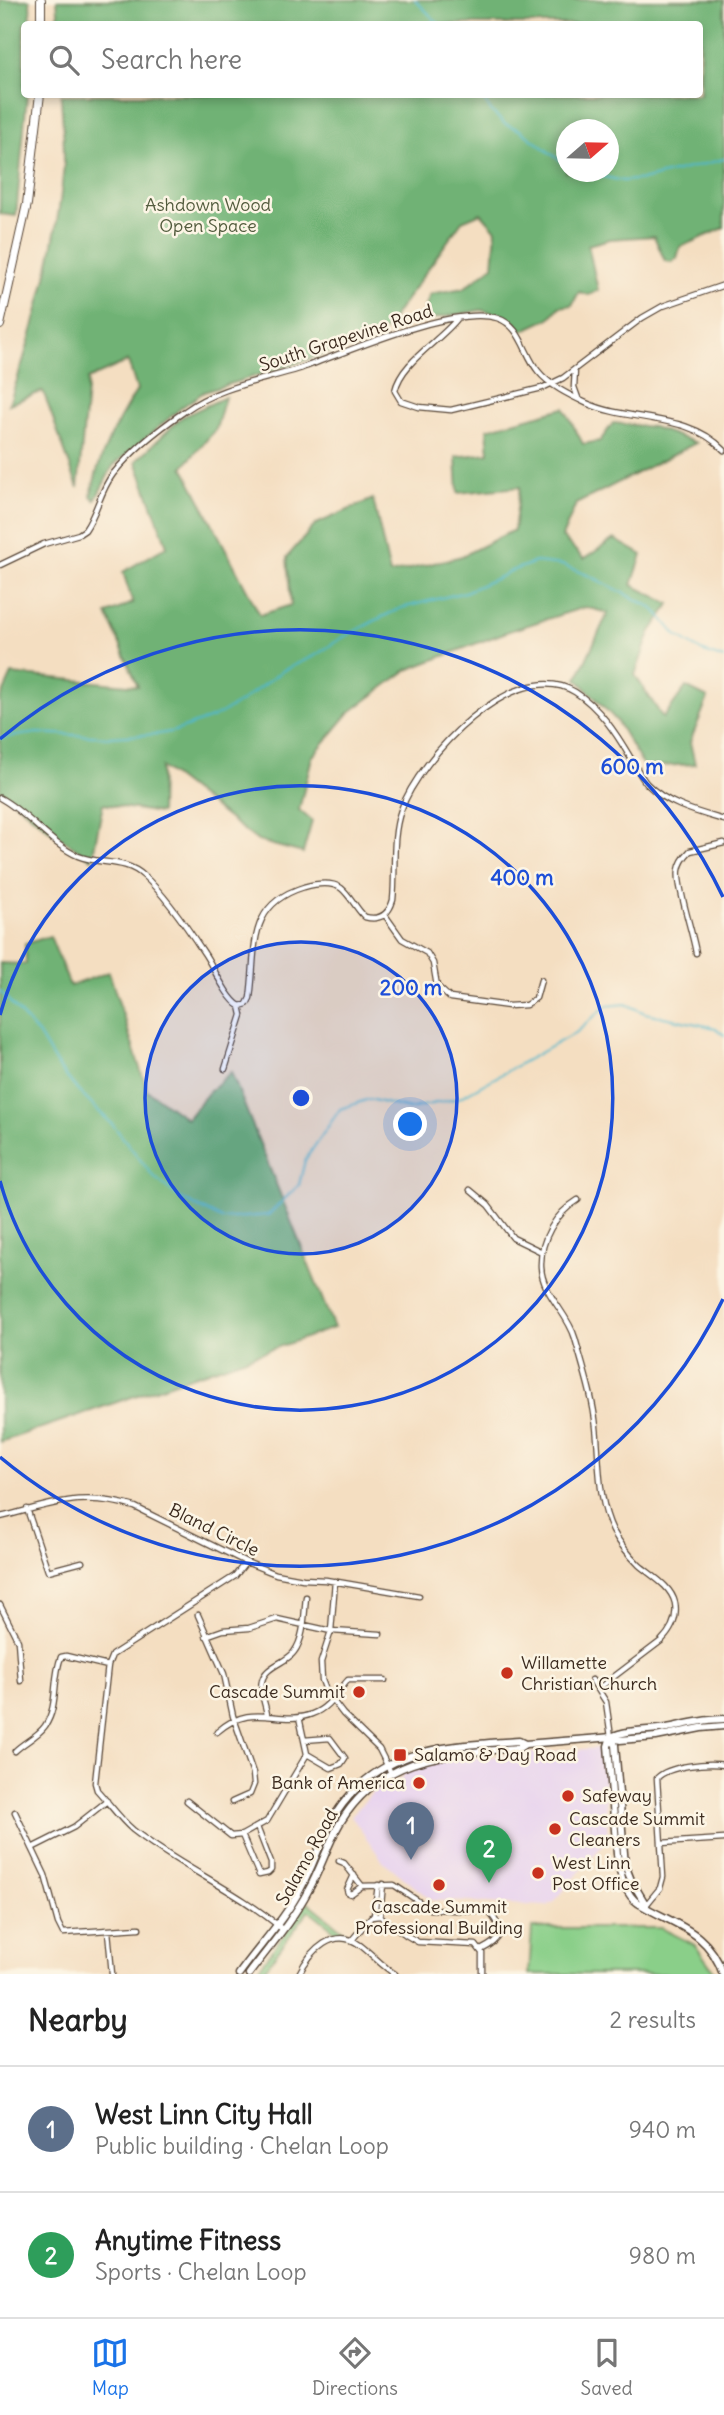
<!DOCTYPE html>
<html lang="en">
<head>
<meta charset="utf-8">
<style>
	:root { --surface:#fff; --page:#f2f2f2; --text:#222; --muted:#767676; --line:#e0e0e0; --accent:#1a73e8 }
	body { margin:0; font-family:Delius,sans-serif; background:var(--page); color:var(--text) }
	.compass { position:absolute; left:556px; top:119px; width:63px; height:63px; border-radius:50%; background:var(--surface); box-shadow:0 4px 10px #0003; rotate:70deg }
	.you { position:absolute; left:411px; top:1125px; width:24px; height:24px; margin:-18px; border:5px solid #fff; border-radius:50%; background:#1a73e8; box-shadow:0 0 0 10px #1a73e833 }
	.badge { display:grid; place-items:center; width:46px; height:46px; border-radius:50%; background:var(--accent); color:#fff; font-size:23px; font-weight:700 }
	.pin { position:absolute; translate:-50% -58px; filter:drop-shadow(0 2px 4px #0008) }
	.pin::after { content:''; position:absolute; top:37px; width:24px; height:21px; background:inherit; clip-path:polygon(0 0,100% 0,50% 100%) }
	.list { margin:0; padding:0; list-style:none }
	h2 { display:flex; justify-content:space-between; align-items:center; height:91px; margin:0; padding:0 28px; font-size:30px }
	h2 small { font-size:23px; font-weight:400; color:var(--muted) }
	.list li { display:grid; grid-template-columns:46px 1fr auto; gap:21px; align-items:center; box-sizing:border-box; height:126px; padding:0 28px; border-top:2px solid var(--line) }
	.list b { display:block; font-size:26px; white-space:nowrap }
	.list p { margin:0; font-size:23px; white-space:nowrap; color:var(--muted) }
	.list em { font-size:23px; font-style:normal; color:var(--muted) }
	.icon { flex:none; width:38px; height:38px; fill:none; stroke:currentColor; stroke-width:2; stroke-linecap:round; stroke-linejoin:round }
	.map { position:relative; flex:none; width:724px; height:1974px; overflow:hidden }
	.search { position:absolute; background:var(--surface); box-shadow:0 4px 10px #0003; left:21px; right:21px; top:21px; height:77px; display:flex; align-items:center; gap:18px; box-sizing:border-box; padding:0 24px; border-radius:7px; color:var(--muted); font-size:26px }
	.sheet { height:343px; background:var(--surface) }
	nav { display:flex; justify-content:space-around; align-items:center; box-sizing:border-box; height:98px; border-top:2px solid var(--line); background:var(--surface); font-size:19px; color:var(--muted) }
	nav a { display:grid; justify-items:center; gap:4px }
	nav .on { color:var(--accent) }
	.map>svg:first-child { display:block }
	.built { fill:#e7d2ef }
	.green { fill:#8acf89; stroke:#627c54; stroke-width:2 }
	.forest { fill:#6fb275; stroke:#556e4a; stroke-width:2; fill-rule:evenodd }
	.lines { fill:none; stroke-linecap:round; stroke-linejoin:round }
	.stream { stroke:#4fb8cc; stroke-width:2 }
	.street-casing { stroke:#574536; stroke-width:7 }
	.secondary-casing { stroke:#574536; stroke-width:9 }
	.highway-casing { stroke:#574536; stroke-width:10 }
	.street { stroke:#fff; stroke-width:4.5 }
	.secondary { stroke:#fff; stroke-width:6 }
	.highway { stroke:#fff; stroke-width:8 }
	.ring { fill:none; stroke:#1d4ed8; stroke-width:3.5 }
	.poi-dot { fill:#c8321e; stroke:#fcf5e5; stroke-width:2.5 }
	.labels { text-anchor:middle; stroke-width:5; stroke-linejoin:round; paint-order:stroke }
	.park-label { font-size:18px; fill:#535c3e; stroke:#fcf5e5 }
	.street-label { font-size:18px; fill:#3b2a1e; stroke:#fcf5e5 }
	.poi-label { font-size:18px; fill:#3b2a1e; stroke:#fcf5e5; text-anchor:start }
	.centre { fill:#1d4ed8; stroke:#fcf5e5; stroke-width:3.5 }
	.ring-label { font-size:21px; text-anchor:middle; font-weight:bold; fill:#1d4ed8; stroke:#fcf5e5; stroke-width:5; stroke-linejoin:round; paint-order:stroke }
</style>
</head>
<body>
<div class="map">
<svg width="724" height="1974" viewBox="0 0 724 1974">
	<rect width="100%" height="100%" fill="#fcf5e5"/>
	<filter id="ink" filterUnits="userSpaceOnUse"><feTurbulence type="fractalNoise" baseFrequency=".0143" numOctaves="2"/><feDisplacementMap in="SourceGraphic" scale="14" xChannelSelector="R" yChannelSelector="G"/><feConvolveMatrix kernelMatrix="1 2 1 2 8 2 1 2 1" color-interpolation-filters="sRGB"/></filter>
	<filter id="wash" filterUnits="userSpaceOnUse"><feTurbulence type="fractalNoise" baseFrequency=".00686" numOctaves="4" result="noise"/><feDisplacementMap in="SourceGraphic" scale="28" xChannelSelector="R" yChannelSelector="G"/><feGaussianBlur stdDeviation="1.57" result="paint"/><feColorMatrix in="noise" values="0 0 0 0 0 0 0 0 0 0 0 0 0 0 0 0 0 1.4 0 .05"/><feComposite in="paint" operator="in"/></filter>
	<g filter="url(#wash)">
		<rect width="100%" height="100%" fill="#f4dec1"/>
		<path class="built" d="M597,1748L603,1752V1758L608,1839L554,1902L547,1906L431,1900L382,1860L351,1816L374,1791L387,1783L391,1785L403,1777V1773L407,1771L421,1766L450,1760Z"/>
		<path class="green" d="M308,1902L347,1934L338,1933L309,1910L261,1974H255Z
			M532,1928H661L695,1945L716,1974H529Z"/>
		<path class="forest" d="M0,0H30L31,24H24V94L27,95L16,216L0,214Z
			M57,0H724V228L680,247L677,258L672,262L665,261L654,236L610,239L588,245L598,290L589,295L579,292L572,305L559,307L550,318L522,331L506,316L481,310L421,321L430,294L464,288L493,266L496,230L481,213L462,221L383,332L329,353L204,392L182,407L113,466L95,500L91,496C98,456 116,423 137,390L128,361L88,379L78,488L43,391L9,404C34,331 56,252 63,175C66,149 62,121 61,95L700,94V24H59ZM566,130H608V172H566Z
			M225,397L216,429L183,467L260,615L291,605L287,557L316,524L373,499L390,574L462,556L514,530L520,487L458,493L456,457L489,453L487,429L564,408L583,444L600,441L613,423L653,427L696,443L576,504L562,537L584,559L614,539L642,555L632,585L670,604L650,633L635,675L663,718L686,687L708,698L690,742L695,764L644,767L616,720L577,679L608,613L585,607L509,631L407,670L349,713L312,757L299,810L312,821L303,853L258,841L161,767L160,813L103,804L92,859L52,832L0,790V700L12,674L138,686L107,614L133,603L123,572L167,546L136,461L182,417Z
			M50,936L70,986L109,972L147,1090L187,1119L208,1093L231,1072L334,1328L0,1442V963L26,964L25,944Z"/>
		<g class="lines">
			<path class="stream" d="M415,0L439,24
				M480,94L491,111L505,124L520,130L566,165
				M583,172L623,181L646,179L724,159
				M0,738L37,733L109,737L159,734L175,731L214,717L239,703L282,671L316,655L340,639L380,618L401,608L465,592L502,576L508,572L536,562L562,565L590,576L649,606L658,613L676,635L701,651L724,659
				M0,991L39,1035L57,1065L78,1091L113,1125L153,1176L180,1198L222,1219L268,1215L299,1185L305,1160L340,1109L369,1099L409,1109L459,1098L577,1032L606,1006L626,1004L645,1013L716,1028L724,1035"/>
		</g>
	</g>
	<g filter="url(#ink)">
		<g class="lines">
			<defs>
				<path id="street" d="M457,319C440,341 401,362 395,391L401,401L419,407L451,410L542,388L563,378L642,318L663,306L724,285
					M575,369L574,387L578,398
					M0,565L44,544L79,534L85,530C97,513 100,491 113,474C132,450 160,428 185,411C218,387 260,381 299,369C345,353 451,305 497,318C521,325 524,354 538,371C550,386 569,395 586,403C631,423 688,412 724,450
					M0,798C28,813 50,844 78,856C100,865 125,858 144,876C164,894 189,930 204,953C213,966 227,999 240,1006
					M385,915L402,939L427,953L433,963L437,986L450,998L509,1006L526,1005L536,998L541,980
					M696,953C693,933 676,884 679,870C680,863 685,856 690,851L724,843
					M240,1006L247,1004L250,998C257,950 245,905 304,887C315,884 330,881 341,888C351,896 356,909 365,917C380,921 389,914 393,900C396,871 391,838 401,810C419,759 514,655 575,692C599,707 616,733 630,757C636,766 640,776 647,784C668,805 697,812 724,820
					M225,1069L242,1015L240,1006
					M470,1190L488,1205L513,1238L542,1252
					M578,1200C555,1214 540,1240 541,1267C542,1294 568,1313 575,1338C583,1367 593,1397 596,1427C600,1462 597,1498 613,1531C620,1544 629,1555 639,1565C652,1576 671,1586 675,1603C678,1619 671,1631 661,1641L599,1688
					M27,1509L48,1571L82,1562
					M0,1517C51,1505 81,1490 135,1507L246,1562L276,1574L303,1579L326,1580L419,1596
					M246,1562L235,1576L112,1655L108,1665L95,1783L97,1790C109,1803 120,1819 133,1830C180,1867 237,1890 282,1929
					M335,1581L331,1631L321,1662L322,1680L327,1693L343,1714L379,1749L391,1773
					M0,1605L18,1641L21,1681
					M198,1615L224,1674L233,1716L253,1773L254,1784L250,1794L232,1802
					M206,1636L223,1630L249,1628L277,1619L331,1631L380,1634
					M592,1680L606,1702L611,1737
					M267,1715C266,1705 259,1691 262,1681C265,1666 286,1663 294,1652C305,1637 304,1614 306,1597
					M217,1732C253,1700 279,1727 312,1714C329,1708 337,1692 348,1680H385
					M304,1740L330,1738L345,1758L341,1764L331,1768L307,1754
					M15,1751C24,1742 37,1737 45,1726C59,1705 52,1679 61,1657L66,1656L108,1666
					M187,1801L231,1836L242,1835L267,1821L307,1754L299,1717
					M15,1812L45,1875L58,1923L63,1933L139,1928
					M242,1835L259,1875L268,1873L271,1870V1863L257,1827
					M661,1843L724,1839
					M32,1848L74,1827L107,1801
					M339,1861L344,1863L362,1886L394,1885L430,1909L481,1911L490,1913C506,1932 501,1940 481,1950
					M354,1875L347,1890L348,1893L351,1894L362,1886
					M646,1905L660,1888L663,1877L657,1778C668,1766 708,1762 724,1765
					M374,1916L378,1885
					M380,1916L383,1884
					M108,1931L112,1974
					M352,1940L371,1917L380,1916L406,1935L418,1942L476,1945L482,1953V1974
					M299,1974C310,1951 334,1926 360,1945C372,1954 382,1966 395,1974"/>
				<path id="secondary" d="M611,1737L608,1746L617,1854C619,1869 624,1894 638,1903C673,1925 708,1929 723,1974
					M611,1737L615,1745L625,1865L631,1880L646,1905
					M611,1737C628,1729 648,1731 667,1728C687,1724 704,1719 724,1719
					M239,1974C259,1946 285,1919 301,1888C313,1866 320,1842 332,1820C375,1747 444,1746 519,1741L525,1744
					M249,1974C269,1947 292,1921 308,1891C321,1869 327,1845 340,1823C382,1754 448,1754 519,1748L525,1744L601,1738L611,1737L620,1740L656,1737L701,1728L724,1726"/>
				<path id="highway" d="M41,0V24
					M0,325L27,204L40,94"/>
			</defs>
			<use href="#street" class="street-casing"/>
			<use href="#secondary" class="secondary-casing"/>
			<use href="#highway" class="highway-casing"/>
			<use href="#street" class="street"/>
			<use href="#secondary" class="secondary"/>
			<use href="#highway" class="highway"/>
		</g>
	</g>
	<circle cx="301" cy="1098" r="156" fill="#1d4ed8" fill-opacity=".12"/>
	<g class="ring">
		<circle cx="301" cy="1098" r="156"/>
		<path d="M0 1015A312 312 0 1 1 0 1181"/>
		<path d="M723 1299A468 468 0 0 1 0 1457M0 739A468 468 0 0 1 723 897"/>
	</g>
	<g class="poi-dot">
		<circle cx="507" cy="1673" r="7"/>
		<circle cx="359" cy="1692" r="7"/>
		<rect x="393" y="1748" width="14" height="14" rx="3.5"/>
		<circle cx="419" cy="1783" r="7"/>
		<circle cx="568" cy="1796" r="7"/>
		<circle cx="555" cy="1829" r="7"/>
		<circle cx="538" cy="1873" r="7"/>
		<circle cx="439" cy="1885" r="7"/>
	</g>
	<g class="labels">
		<g class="park-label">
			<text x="208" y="211">Ashdown Wood<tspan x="208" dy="21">Open Space</tspan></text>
		</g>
		<g class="street-label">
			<text transform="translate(346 338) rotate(-18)" y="6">South Grapevine Road</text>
			<text transform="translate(214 1530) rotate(26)" y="6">Bland Circle</text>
			<text transform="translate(307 1857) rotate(-61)" y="6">Salamo Road</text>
		</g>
		<g class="poi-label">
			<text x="521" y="1669">Willamette<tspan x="521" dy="21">Christian Church</tspan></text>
			<text x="345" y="1698" text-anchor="end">Cascade Summit</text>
			<text x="414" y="1761">Salamo &amp; Day Road</text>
			<text x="405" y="1789" text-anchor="end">Bank of America</text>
			<text x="582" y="1802">Safeway</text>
			<text x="569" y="1825">Cascade Summit<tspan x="569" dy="21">Cleaners</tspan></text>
			<text x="552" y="1869">West Linn<tspan x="552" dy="21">Post Office</tspan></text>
			<text x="439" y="1913" text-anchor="middle">Cascade Summit<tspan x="439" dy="21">Professional Building</tspan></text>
		</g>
	</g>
	<circle cx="301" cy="1098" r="10" class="centre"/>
	<g class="ring-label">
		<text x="632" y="774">600 m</text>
		<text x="522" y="885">400 m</text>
		<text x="411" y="995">200 m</text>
	</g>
</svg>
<svg class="compass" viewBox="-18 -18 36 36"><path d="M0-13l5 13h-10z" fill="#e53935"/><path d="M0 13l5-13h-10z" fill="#767676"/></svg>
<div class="you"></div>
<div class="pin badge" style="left:411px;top:1860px;background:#5c6f8a">1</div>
<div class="pin badge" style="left:489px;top:1883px;background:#2e9e5b">2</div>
<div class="search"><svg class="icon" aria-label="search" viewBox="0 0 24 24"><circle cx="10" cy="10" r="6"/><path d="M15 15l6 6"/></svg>Search here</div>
</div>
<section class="sheet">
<h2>Nearby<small>2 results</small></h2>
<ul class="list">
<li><span class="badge" style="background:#5c6f8a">1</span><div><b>West Linn City Hall</b><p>Public building · Chelan Loop</p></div><em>940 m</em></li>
<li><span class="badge" style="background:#2e9e5b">2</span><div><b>Anytime Fitness</b><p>Sports · Chelan Loop</p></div><em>980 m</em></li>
</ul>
</section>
<nav>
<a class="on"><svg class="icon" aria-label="map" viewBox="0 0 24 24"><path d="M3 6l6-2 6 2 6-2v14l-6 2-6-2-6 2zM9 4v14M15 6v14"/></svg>Map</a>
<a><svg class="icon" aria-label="directions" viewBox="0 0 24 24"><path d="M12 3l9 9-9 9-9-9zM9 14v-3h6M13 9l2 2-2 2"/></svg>Directions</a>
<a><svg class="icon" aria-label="saved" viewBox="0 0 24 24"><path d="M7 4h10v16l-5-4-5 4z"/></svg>Saved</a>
</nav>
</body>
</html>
